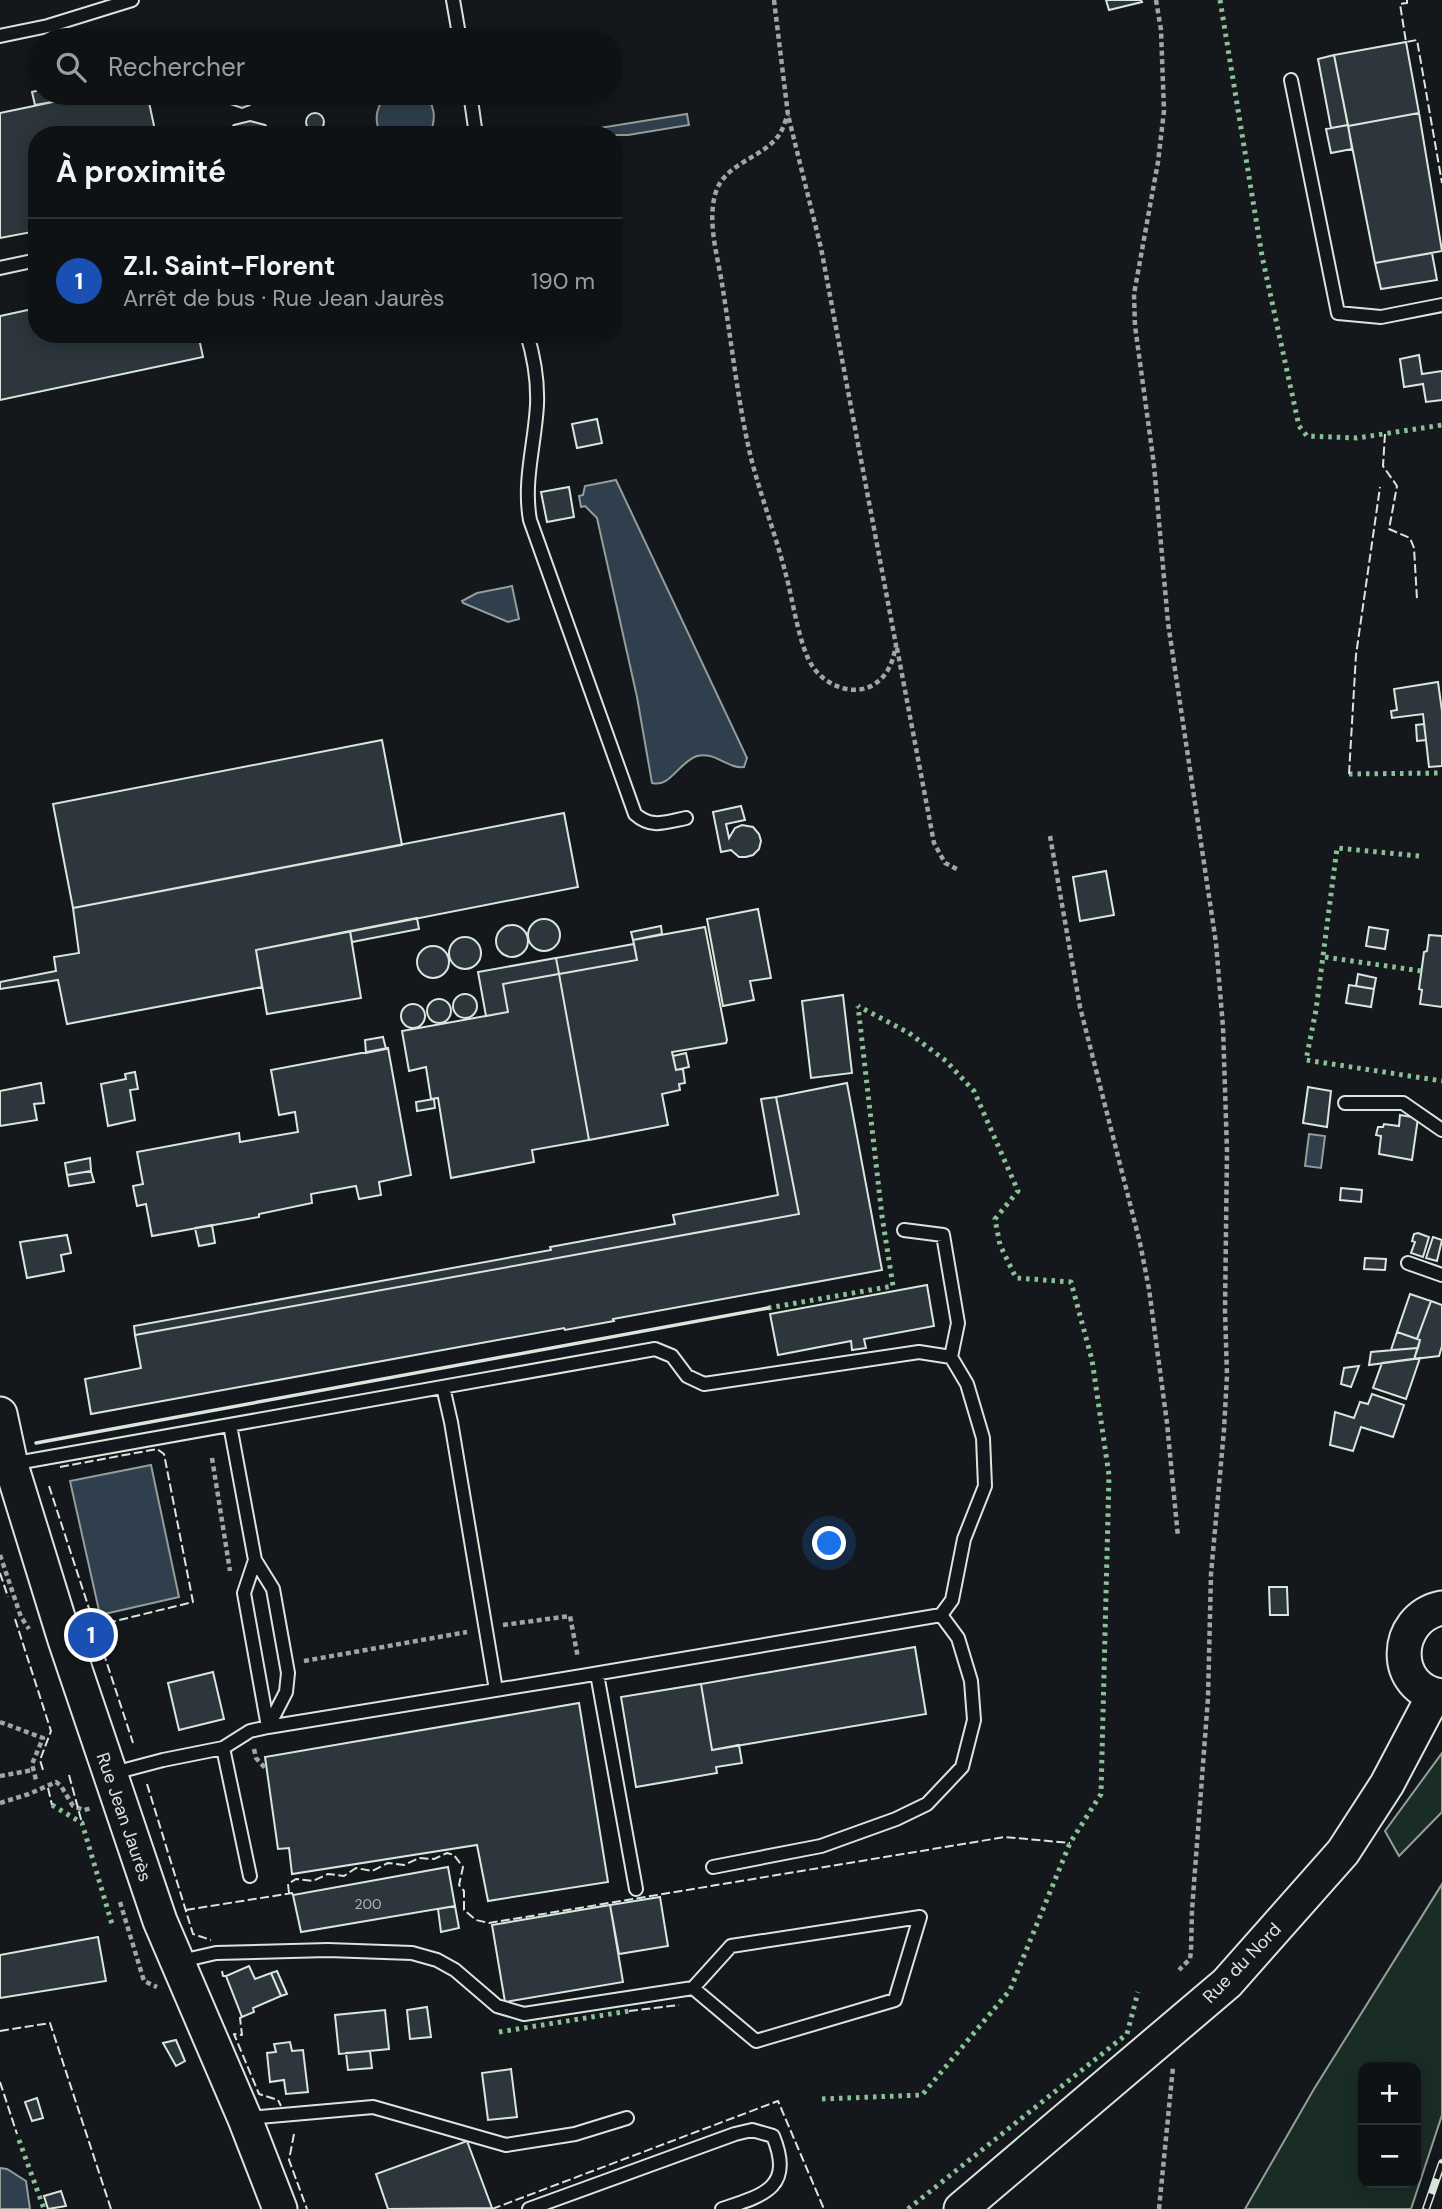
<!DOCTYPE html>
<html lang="fr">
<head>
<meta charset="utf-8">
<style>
	:root { --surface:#0f1215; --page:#181b1e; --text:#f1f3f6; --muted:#9b9ea0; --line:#2f3234; --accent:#1a73e8 }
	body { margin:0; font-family:"DM Sans",sans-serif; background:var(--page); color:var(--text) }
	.controls { position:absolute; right:21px; bottom:21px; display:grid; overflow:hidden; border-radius:14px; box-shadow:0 4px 18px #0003 }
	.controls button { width:63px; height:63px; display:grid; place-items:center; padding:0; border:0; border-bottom:2px solid var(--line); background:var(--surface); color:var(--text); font:35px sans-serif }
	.you { position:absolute; left:830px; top:1544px; width:24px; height:24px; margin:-18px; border:5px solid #fff; border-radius:50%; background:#1a73e8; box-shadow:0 0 0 10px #1a73e833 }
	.badge { display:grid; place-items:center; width:46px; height:46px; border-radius:50%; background:var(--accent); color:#fff; font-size:23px; font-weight:700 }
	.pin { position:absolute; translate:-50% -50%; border:4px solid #fff; box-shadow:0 2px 7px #0006 }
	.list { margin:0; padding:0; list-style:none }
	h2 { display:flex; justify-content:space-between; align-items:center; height:91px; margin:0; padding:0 28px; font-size:30px }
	h2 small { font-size:23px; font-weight:400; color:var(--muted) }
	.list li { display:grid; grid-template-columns:46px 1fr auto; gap:21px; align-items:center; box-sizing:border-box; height:126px; padding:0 28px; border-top:2px solid var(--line) }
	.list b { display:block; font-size:26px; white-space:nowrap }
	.list p { margin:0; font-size:23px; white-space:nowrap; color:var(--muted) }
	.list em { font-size:23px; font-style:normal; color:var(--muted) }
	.icon { flex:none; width:38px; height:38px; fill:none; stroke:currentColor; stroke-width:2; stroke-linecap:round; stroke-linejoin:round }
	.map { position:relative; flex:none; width:1442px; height:2209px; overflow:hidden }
	.search { position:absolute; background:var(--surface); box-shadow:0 4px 18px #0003; left:28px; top:28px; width:595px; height:77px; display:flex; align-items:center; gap:18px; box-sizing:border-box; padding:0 24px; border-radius:38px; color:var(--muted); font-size:26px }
	.panel { position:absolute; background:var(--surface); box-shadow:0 4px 18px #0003; left:28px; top:126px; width:595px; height:217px; border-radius:28px }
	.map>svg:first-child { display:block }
	.green { fill:#1a2d24; stroke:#939e99; stroke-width:2; fill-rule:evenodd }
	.water { fill:#2f3f4d; stroke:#939e99; stroke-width:2 }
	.building { fill:#2c363c; stroke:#d8e6dc; stroke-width:2 }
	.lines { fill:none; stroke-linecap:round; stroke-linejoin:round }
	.lane-casing { stroke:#d8e6dc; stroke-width:16 }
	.secondary-casing { stroke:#d8e6dc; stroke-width:37 }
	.path { stroke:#9da8a2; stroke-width:4.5; stroke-dasharray:5 3.5; stroke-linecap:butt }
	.lane { stroke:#14181c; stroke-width:12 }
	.secondary { stroke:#14181c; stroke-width:33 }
	.rail-casing { stroke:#d8e6dc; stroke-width:8 }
	.rail { stroke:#14181c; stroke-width:5; stroke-dasharray:16; stroke-linecap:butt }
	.hedge { stroke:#8ac095; stroke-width:5; stroke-dasharray:3.5 5; stroke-linecap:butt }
	.fence { stroke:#d8e6dc; stroke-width:2; stroke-dasharray:9 3.5; stroke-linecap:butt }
	.wall { stroke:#d8e6dc; stroke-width:3.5 }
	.labels { text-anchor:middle; stroke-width:5; stroke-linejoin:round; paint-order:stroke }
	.number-label { font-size:14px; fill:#adbab4 }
	.street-label { font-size:18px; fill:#d8e6dc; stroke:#14181c }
</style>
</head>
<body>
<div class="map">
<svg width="1442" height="2209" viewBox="0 0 1442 2209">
	<rect width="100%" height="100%" fill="#14181c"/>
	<path class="green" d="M1442,1753V1812L1399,1856L1385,1831Z
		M1442,1884V2115L1411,2209H1245L1314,2089ZM1363,2067H1416V2183H1363Z"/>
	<path class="water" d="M391,93C399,93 413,90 420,93C437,101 436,122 429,135H381C373,119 376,103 391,93Z
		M687,114L689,125L628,135H598L599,128Z
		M616,480L747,758L744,767C727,769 715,751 697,756C679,762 670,788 652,783L637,697L597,518L585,506L581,507L579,496L583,495L585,486Z
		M512,586L519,619L508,622L463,603L462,601L477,593Z
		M1309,1134L1325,1136L1321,1168L1305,1166Z
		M151,1465L179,1597L100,1615L70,1481Z
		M0,2168L7,2169L26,2181L30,2209H0Z"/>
	<path class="building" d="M1106,0H1141L1142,2L1109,10Z
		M1406,42L1419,113L1348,126L1334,55Z
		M1334,55L1348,125L1331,128L1318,59Z
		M40,90V93H50L52,102L35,105L32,92Z
		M96,93H147L156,135H37V231L0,238V113Z
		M224,93H256L250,105L242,108L230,104Z
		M306 122a9 9 0 1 1 18 0a9 9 0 1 1-18 0Z
		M1419,113L1442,251L1375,263L1348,126Z
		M250,121L265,125L275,135H224L234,125Z
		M1348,125L1352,149L1331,153L1326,129Z
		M1432,253L1437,280L1381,289L1375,263Z
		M37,308V334H198L203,357L0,400V316Z
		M1419,355L1422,374L1442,371V400L1426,402L1423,384L1404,387L1400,359Z
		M597,419L602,443L577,448L572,424Z
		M569,487L574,517L547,522L541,492Z
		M1438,682L1442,711V766L1429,767L1423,714L1392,718L1391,711L1397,710L1394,689Z
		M1424,724L1426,740L1417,741L1416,725Z
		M382,740L402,845L73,908L53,804Z
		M741,806L745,820L726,824L729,838L735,828L742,825L753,827L759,834L761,841L759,849L753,855L746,857H739L731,850L721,852L713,812Z
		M564,813L578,887L256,950L262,987L67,1024L58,980L0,989V982L56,971L54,957L79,953L73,908Z
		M1106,871L1114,915L1080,921L1073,877Z
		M758,909L771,978L750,981L754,1000L723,1006L707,919Z
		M417,918L419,929L352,942L350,931Z
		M528 935a16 16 0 1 1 32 0a16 16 0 1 1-32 0Z
		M496 941a16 16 0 1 1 32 0a16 16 0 1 1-32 0Z
		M661,926L662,934L633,940L631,932Z
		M705,927L727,1040L726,1043L672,1052L676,1070L683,1069L685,1083L679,1084L680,1090L662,1094L668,1125L589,1140L559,974L637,960L633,940Z
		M1369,927L1388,930L1385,949L1366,946Z
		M350,931L361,998L267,1014L256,950Z
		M1429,935L1442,936V1007L1420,1004L1422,990L1419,989L1424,952L1427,951Z
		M449 953a16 16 0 1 1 32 0a16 16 0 1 1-32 0Z
		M634,944L637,960L559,974L556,958Z
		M417 962a16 16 0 1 1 32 0a16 16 0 1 1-32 0Z
		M556,958L559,974L503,984L508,1012L486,1016L478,972Z
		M559,974L589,1140L532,1150L534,1162L451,1178L438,1098L431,1099L426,1067L409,1071L402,1031L508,1012L503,984Z
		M1358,974L1376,978L1374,989L1356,986Z
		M1349,985L1374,989L1371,1007L1346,1003Z
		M453 1006a12 12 0 1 1 24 0a12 12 0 1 1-24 0Z
		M843,995L852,1073L811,1078L802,1001Z
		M427 1011a12 12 0 1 1 24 0a12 12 0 1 1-24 0Z
		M401 1016a12 12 0 1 1 24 0a12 12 0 1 1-24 0Z
		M383,1037L386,1049L366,1053L365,1040Z
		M388,1048L411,1175L379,1182L381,1195L359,1199L356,1186L311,1194L312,1203L259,1214V1217L152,1236L146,1204L137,1206L133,1186L143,1184L137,1152L239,1133L240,1142L298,1132L295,1112L279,1115L271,1070Z
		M686,1053L689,1067L676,1070L673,1056Z
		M135,1072L138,1089L130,1090L135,1120L108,1126L101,1084L126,1079L125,1074Z
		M41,1083L44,1103L34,1104L37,1120L0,1126V1091Z
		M847,1083L882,1270L613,1319L614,1321L565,1330L564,1328L91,1414L85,1379L141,1368L135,1335L799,1214L776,1097Z
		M1308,1087L1331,1091L1327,1127L1303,1123Z
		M776,1097L799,1214L135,1335L134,1326L551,1250L550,1247L675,1224L673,1215L778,1195L761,1099Z
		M434,1099L435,1108L417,1111L416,1102Z
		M1400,1115L1418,1118L1412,1160L1379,1154L1381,1136L1376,1135L1378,1127H1383L1384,1124L1399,1126Z
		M90,1158L91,1171L67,1175L65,1163Z
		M91,1171L94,1182L69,1186L67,1175Z
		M1341,1188L1362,1190L1361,1202L1340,1200Z
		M212,1225L215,1243L199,1246L195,1228Z
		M1418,1233L1429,1237L1423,1257L1411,1253L1415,1242L1412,1241L1414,1234Z
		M67,1235L71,1253L61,1255L64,1271L27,1278L20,1242Z
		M1433,1237L1442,1240L1437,1261L1426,1258Z
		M1365,1258L1386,1259L1385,1270L1364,1269Z
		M927,1285L934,1326L864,1339L866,1348L852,1350L851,1341L778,1355L770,1314Z
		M1410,1294L1431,1301L1417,1339L1397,1332Z
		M1431,1301L1442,1305V1346L1439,1356L1414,1359L1420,1340L1417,1339Z
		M1397,1332L1420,1340L1418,1348L1391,1350Z
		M1418,1348L1414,1359L1369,1365L1371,1352Z
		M1420,1358L1406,1399L1373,1388L1382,1363Z
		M1359,1366L1351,1387L1341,1384L1344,1368Z
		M1372,1394L1404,1405L1393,1437L1361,1427L1353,1451L1330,1445L1335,1412L1354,1418L1360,1402L1368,1404Z
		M1269,1587H1287L1288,1615H1270Z
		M915,1647L926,1714L712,1750L701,1684Z
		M213,1672L224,1719L179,1730L168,1683Z
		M701,1684L712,1750L739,1745L742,1763L716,1767L717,1773L636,1787L621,1697Z
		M579,1703L608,1882L488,1901L477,1845L292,1874L289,1848L278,1849L265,1757Z
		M448,1867L455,1906L301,1932L293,1895Z
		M660,1897L668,1946L619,1954L610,1905Z
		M610,1905L623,1982L505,2002L492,1925Z
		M455,1906L459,1928L441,1932L438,1909Z
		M98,1937L106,1981L0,1998V1955Z
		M249,1966L255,1979L271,1973L281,1996L253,2008L254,2012L242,2017L226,1976Z
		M277,1971L287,1994L281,1996L271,1973Z
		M427,2007L431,2037L410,2039L407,2010Z
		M385,2010L389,2049L339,2054L335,2015Z
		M176,2040L185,2061L176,2066L163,2043Z
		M290,2042L292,2051L303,2050L308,2092L286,2094L284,2080L270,2082L267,2053L276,2052L274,2044Z
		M370,2051L372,2068L348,2070L346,2053Z
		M511,2069L517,2117L488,2120L482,2073Z
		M37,2098L43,2118L32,2121L25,2102Z
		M467,2141L492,2208L388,2209L376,2174Z
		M61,2191L66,2206L48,2209L44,2196Z"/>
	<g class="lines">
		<defs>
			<path id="lane" d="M453,0L460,40
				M0,36L48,26L132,0
				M1291,80L1338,313L1381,317L1442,305
				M470,93L476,135
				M0,268L37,260
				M527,334C534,357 538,381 537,405C535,444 523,481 530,520L635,814C652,829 665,822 686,818
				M1345,1103H1403L1442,1130
				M904,1230L943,1235L958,1323L951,1357
				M1408,1263L1442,1275
				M443,1387L451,1422L496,1690
				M230,1425L255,1560
				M11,1464L655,1349L672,1356L687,1376L704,1384L919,1352L951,1357L967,1384L983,1438L985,1486L964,1539L952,1600L941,1615L582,1676L268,1727L250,1731L223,1748L163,1760L110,1774
				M255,1560L273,1589L288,1673L286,1692L268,1727L244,1593Z
				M597,1674L636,1889
				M223,1748L250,1876
				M713,1867L821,1846L896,1819L927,1804L962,1767L974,1720L971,1681L958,1638L941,1615
				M181,1961L216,1953L328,1950L412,1953L437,1960L455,1970L497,2006L524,2014L693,1988L731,1946L920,1917L895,2000L756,2041L693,1988
				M248,2118L373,2107L506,2145L575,2134L627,2118
				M529,2209L735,2134L752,2130L773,2136C794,2187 765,2195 722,2209"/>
			<path id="secondary" d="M0,1414L11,1465L65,1640L160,1921L245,2119L280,2209
				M1442,1608C1392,1618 1391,1690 1442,1696
				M961,2209L1227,1983L1343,1852L1387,1784L1434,1695"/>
		</defs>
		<use href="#lane" class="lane-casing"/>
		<use href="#secondary" class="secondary-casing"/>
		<path class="path" d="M774,0L788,115L821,248L896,645C893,661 889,675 873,685C853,697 825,685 813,667C799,647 793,600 786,575C776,536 761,497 751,458C738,403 732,346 723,290C719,261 707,225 715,195C723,163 762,159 779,135C783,129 785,121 788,115
			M1156,0L1161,30L1164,111L1158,162L1134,294L1135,326L1154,465L1168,623L1216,943L1223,1027L1227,1151L1225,1310L1227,1375L1224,1430L1211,1574L1208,1698L1192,1910L1191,1951L1190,1959L1179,1970
			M897,648L934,843L945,863L959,870
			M1050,836L1080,1007L1140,1243L1149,1289L1167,1423L1178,1537
			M212,1458L230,1571
			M0,1555L21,1617L29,1629
			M503,1625L570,1616L578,1658
			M304,1661L467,1632
			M0,1722L43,1738L32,1764L36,1780
			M254,1749L256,1758L267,1770
			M0,1776L33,1770
			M0,1803L29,1794L56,1782L61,1786L73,1806L84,1810L92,1808
			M120,1902L144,1981L157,1987
			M1159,2209L1173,2067"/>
		<use href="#lane" class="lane"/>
		<use href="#secondary" class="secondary"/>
		<defs>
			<path id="rail" d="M1426,2209L1442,2163"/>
		</defs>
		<use href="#rail" class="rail-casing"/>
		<use href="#rail" class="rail"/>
		<path class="hedge" d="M1220,0L1262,256L1299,426L1307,436L1357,438L1442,425
			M1349,774L1442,773
			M1419,856L1337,848L1316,1010L1306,1060L1442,1081
			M1325,957L1421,971
			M768,1308L893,1286L882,1216L858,1006
			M52,1805L82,1823L112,1924
			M499,2032L629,2011
			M822,2099L922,2095L1010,1990L1070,1843L1101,1794L1109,1475L1092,1360L1071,1282L1016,1278L1000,1245L995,1219L1018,1191L974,1091L946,1061L909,1033L858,1006
			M19,2140L44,2209
			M908,2209L1127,2034L1138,1992"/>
		<path class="fence" d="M1407,0V3L1400,4L1406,42L1417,40L1442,183
			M1385,434L1383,466L1397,486L1389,529L1410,538L1414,548L1417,599
			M1349,774L1356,655L1380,487
			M60,1467L157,1449L164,1454L193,1602L95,1626
			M49,1486L133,1743
			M0,1573L8,1597
			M15,1619L51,1731L40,1760L43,1770
			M69,1775L82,1823
			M147,1784L193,1934L211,1940
			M48,1788L52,1805
			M289,1893L288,1884L296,1879L313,1881L328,1874L344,1876L356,1868L372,1871L388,1863L404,1865L419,1858L434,1859L447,1853L454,1855L463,1867L459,1885L464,1891V1910L476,1920L489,1923L1005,1837L1070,1843
			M186,1910L292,1893L293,1895
			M222,1971L223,1976H226
			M629,2011L679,2005
			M242,2017L240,2018L242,2035L234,2034L259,2094L278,2100L281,2106
			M0,2031L50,2023L111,2209
			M0,2082L17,2134
			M294,2134L289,2160L307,2209
			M492,2209L778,2101L824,2209"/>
		<path class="wall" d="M36,1443L768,1308"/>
	</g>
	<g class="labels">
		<g class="number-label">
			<text x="368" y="1909">200</text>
		</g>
		<g class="street-label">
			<text transform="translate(124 1817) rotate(71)" y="6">Rue Jean Jaurès</text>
			<text transform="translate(1242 1963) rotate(-46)" y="6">Rue du Nord</text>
		</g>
	</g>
</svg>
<div class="controls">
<button>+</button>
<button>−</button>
</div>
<div class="you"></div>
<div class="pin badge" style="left:91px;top:1635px;background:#1a4fb4">1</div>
<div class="search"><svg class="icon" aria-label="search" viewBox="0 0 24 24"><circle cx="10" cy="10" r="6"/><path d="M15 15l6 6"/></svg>Rechercher</div>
<section class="panel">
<h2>À proximité<small></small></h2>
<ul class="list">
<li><span class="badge" style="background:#1a4fb4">1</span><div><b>Z.I. Saint-Florent</b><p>Arrêt de bus · Rue Jean Jaurès</p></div><em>190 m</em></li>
</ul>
</section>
</div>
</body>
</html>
